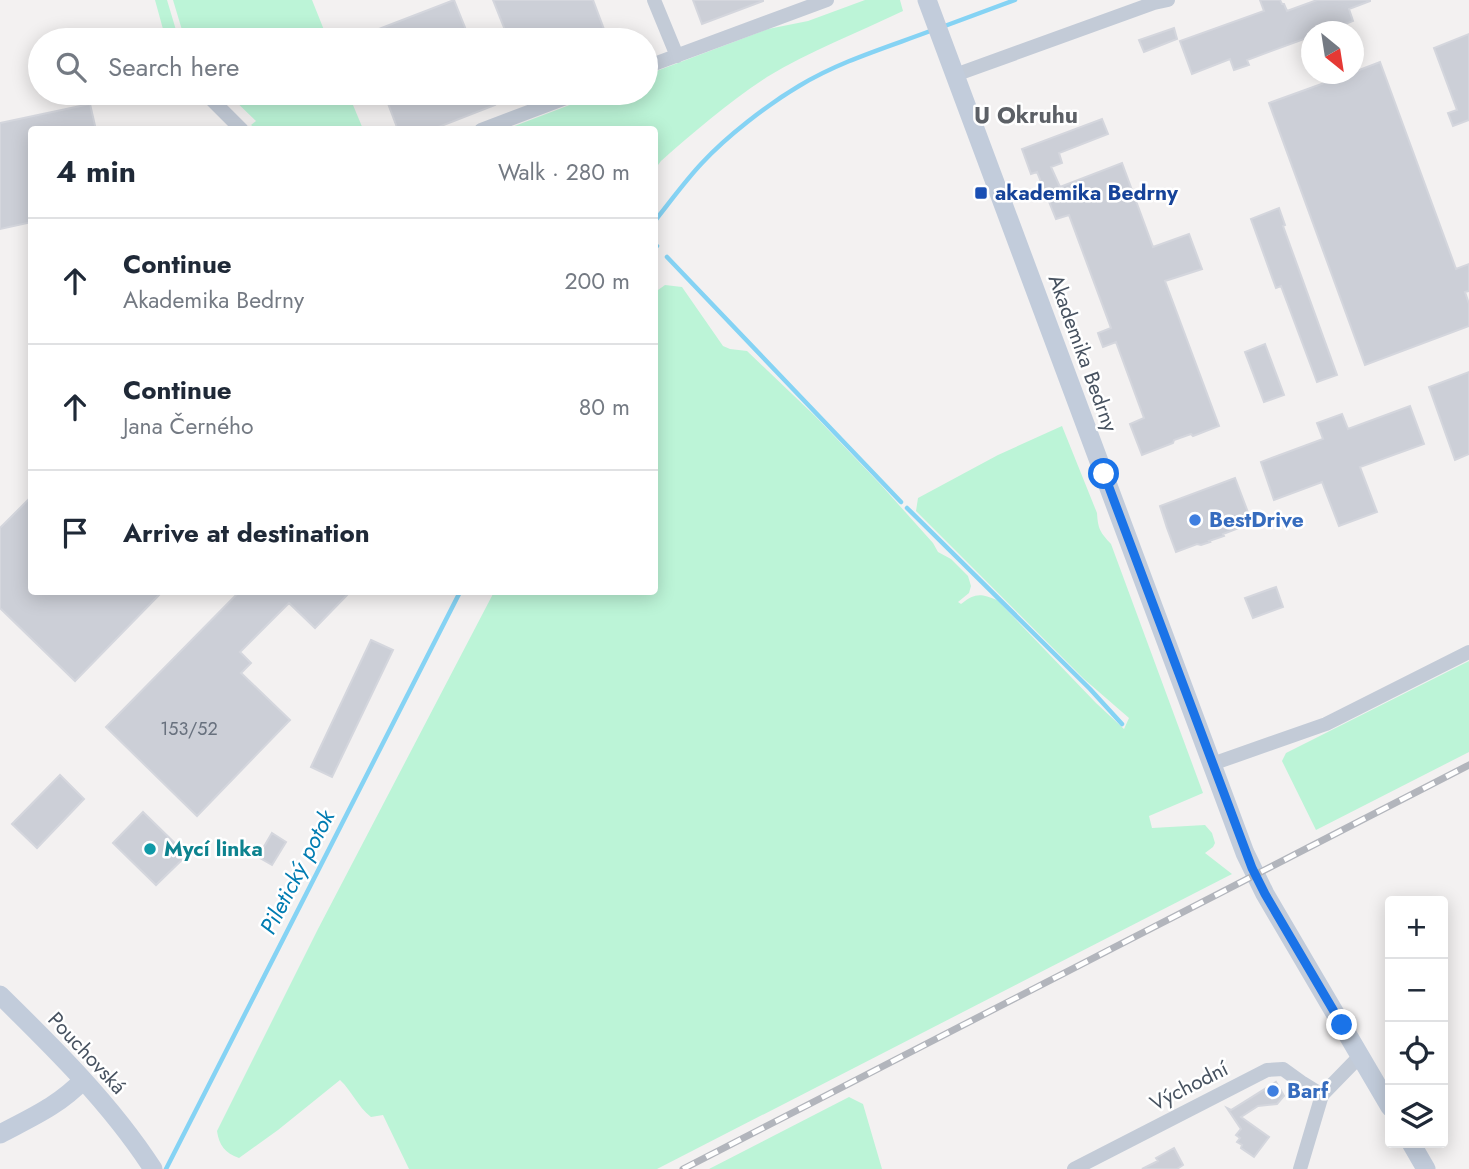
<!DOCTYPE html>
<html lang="en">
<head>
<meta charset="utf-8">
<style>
	:root { --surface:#fff; --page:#f6f6f7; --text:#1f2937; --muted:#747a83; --line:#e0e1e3 }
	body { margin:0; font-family:Jost,sans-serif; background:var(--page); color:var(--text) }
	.controls { position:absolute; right:21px; bottom:21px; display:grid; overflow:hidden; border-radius:7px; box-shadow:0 4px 18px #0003 }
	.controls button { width:63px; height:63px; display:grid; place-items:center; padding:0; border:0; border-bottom:2px solid var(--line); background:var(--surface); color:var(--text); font:35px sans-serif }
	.compass { position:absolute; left:1301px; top:21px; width:63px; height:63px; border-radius:50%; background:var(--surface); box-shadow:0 4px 18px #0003; rotate:150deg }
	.stop { position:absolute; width:21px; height:21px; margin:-16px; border:5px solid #1a73e8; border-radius:50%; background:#fff }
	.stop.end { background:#1a73e8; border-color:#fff; box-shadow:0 2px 7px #0008 }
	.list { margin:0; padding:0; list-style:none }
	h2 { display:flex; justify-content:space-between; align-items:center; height:91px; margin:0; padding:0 28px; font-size:30px }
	h2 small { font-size:23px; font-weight:400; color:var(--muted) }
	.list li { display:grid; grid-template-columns:46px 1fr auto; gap:21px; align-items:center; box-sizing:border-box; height:126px; padding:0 28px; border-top:2px solid var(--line) }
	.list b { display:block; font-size:26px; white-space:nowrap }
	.list p { margin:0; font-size:23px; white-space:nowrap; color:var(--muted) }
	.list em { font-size:23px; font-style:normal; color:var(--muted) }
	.icon { flex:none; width:38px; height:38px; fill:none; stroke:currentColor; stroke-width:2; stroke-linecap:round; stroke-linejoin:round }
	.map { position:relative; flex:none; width:1469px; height:1169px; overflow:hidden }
	.search { position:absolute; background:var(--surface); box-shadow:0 4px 18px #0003; left:28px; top:28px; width:630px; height:77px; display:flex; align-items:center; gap:18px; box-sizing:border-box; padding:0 24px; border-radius:38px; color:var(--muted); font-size:26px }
	.panel { position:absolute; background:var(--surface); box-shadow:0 4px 18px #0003; left:28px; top:126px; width:630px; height:469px; border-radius:7px }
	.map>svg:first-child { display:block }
	.green { fill:#bcf4d7 }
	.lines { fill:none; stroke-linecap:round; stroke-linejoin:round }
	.stream { stroke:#85d3f4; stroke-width:4.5 }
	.building { fill:#cccfd7; stroke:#d4d6dd; stroke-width:2 }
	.street { stroke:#c3cbd7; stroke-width:14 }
	.secondary { stroke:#c2ccdb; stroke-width:19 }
	.rail-casing { stroke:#b2b5bc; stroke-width:7 }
	.rail { stroke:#fff; stroke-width:4.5; stroke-dasharray:13; stroke-linecap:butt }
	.route { stroke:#1a73e8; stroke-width:9 }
	.transit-dot { fill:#1a4fb4; stroke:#fff; stroke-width:2.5 }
	.shop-dot { fill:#3f7fe0; stroke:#fff; stroke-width:2.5 }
	.culture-dot { fill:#0f9aa8; stroke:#fff; stroke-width:2.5 }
	.labels { text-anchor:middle; stroke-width:5; stroke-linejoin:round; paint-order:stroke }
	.number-label { font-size:18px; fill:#68717e }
	.transit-label { font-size:21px; font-weight:bold; fill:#164399; stroke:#fff; text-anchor:start }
	.street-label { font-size:21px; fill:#475260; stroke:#fff }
	.shop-label { font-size:21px; font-weight:bold; fill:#366cbe; stroke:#fff; text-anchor:start }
	.culture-label { font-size:21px; font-weight:bold; fill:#0d838f; stroke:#fff; text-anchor:start }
	.neighbourhood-label { font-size:23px; font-weight:bold; fill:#5c6066; stroke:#fff }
	.water-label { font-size:23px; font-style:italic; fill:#017cb2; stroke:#fff }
</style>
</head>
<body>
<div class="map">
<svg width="1469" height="1169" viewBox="0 0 1469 1169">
	<rect width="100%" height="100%" fill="#f3f1f1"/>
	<path class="green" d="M155,0H167L179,40H166Z
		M173,0H312L328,40H185Z
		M865,0H900L903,11C857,33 810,51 767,77C729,102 695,131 661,161L655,169L654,130H504L601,93H646V75L768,29L808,21Z
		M227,93H348L363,129H256L251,125L256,121Z
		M665,285L682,287L723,346L730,349L747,351L815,416L881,485L933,543L938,552L951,559L968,576L971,586L969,593L958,602L961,604C975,593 980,593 997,600L1096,703L1124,729L1129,718L1084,679L916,511L918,498L998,455L1062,426L1097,513C1098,529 1100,532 1111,544L1203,793L1149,816L1152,828L1205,825L1212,833L1215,843L1213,847L1205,853L1232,874L657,1169H409L383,1115L371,1117C357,1106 352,1091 340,1080L278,1130L239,1158C225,1153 219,1145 217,1131L318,929L494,592H654V306L658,299V290Z
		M1469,661V752L1316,830L1282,761L1286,753Z
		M849,1097L863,1104L882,1169H709Z"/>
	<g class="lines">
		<path class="stream" d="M942,27L1015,0
			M654,222C670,202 685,181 702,163C727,136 767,105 799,86C840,61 888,47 933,30
			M654,244L657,246
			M667,257L901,502
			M907,508L1090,689L1122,724
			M166,1169L460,592"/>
	</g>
	<path class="building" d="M454,0L470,40H353V39Z
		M493,0H593L608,40H509Z
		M693,0H763V1L702,24Z
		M1260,0H1280L1282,4H1284L1287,11L1317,0H1370V1L1349,9L1353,21L1325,32H1312V36L1247,60L1249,65L1234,70L1230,59L1192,74L1180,41L1264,11Z
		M1174,28L1177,39L1144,52L1139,40Z
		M1469,34V120L1453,126L1448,113L1457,110L1434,48Z
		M1380,62L1456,269L1469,264V291L1465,292L1469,304V326L1365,365L1269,103L1349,74H1354V72Z
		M384,93H490L495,105L431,130H398Z
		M90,104L96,130H32V222L0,229V123Z
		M1102,119L1108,134L1059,153L1062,163L1051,167L1060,187L1122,163L1153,247L1189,234L1202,269L1165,281L1219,426L1193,436L1191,434L1174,440L1173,443L1142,455L1130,424L1144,418L1116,342L1103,347L1100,339L1098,333L1111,328L1069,215L1056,219L1037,172L1031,174L1022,149Z
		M1279,208L1285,225L1283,226L1337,375L1317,382L1281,286L1276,288L1251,219Z
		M1265,344L1284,395L1264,402L1245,352Z
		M1469,372V454L1455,460L1429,387Z
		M1410,406L1424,444L1360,467L1377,512L1339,526L1322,482L1274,500L1261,462L1323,439L1317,423L1342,414L1348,429Z
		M1235,478L1252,523L1223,534L1224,536L1209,541L1210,542L1201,545L1197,544L1176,552L1167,528L1160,506Z
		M32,496V592H162L75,681L0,608V528Z
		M1276,587L1283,607L1253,618L1245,598Z
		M239,592H350L315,628L289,603L240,652L251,663L241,673L290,720L197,816L106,727Z
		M371,640L393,650L332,777L311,767Z
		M60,775L84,799L37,848L12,824Z
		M143,812L187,855L156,885L113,843Z
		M272,833L286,842L272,865L258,857Z
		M1276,1082L1284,1096L1277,1104L1258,1106L1241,1117L1269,1137L1254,1157L1241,1148L1242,1145L1237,1142L1240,1138L1236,1135L1241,1129L1227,1108L1231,1110Z
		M1174,1148L1183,1165L1177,1169H1142L1158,1161L1156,1158Z"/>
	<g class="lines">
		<path class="street" d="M654,0L677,56
			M646,67L827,0
			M955,75L1154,3L1168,0
			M205,93L242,130
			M481,130L579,93
			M1212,764L1326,724L1469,652
			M1074,1169L1267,1070L1283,1069L1301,1082L1322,1095
			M1300,1169L1322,1095L1360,1056"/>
		<path class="secondary" d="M927,0L1245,853L1265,894L1390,1107
			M0,995C55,1049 111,1104 153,1169
			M0,1134C30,1118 60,1105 83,1080
			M1411,1143L1426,1169"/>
		<defs>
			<path id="rail" d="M683,1169L1469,765"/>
		</defs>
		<use href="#rail" class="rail-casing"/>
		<use href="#rail" class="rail"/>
	</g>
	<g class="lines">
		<path class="route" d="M1104,474L1252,868L1265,894L1342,1025"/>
	</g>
	<rect class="transit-dot" x="974" y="186" width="14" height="14" rx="3.5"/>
	<g class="shop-dot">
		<circle cx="1195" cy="520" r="7"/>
		<circle cx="1273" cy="1091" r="7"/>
	</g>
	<circle class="culture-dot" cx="150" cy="849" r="7"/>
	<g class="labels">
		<g class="number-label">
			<text x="189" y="735">153/52</text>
		</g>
		<g class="transit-label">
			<text x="995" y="200">akademika Bedrny</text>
		</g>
		<g class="street-label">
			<text transform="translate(1083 353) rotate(70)" y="7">Akademika Bedrny</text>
			<text transform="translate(87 1053) rotate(47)" y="7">Pouchovská</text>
			<text transform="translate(1189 1086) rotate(-27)" y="7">Východní</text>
		</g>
		<g class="shop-label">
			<text x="1209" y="527">BestDrive</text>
			<text x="1287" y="1098">Barf</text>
		</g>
		<g class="culture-label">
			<text x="164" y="856">Mycí linka</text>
		</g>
		<g class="neighbourhood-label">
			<text x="1026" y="123">U Okruhu</text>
		</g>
		<g class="water-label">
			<text transform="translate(297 872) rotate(-63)" y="8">Piletický potok</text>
		</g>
	</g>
</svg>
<div class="controls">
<button>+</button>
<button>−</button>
<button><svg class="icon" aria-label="locate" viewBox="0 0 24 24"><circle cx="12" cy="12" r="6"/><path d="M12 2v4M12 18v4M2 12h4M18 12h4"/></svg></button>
<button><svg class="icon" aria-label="layers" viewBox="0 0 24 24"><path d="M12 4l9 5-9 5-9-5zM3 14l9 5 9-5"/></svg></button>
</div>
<svg class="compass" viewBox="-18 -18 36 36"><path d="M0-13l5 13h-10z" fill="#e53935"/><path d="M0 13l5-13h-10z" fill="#747a83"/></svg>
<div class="stop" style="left:1104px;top:474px"></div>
<div class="stop end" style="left:1342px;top:1025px"></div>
<div class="search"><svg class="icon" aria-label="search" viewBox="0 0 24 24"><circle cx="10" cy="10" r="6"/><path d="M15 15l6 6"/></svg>Search here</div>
<section class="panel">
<h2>4 min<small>Walk · 280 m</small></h2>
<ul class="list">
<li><svg class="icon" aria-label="ahead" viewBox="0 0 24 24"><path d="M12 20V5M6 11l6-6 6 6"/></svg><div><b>Continue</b><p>Akademika Bedrny</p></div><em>200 m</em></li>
<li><svg class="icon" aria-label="ahead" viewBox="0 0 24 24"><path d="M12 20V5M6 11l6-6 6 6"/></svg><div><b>Continue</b><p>Jana Černého</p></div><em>80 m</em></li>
<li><svg class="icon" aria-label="arrive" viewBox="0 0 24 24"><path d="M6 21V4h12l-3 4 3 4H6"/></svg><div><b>Arrive at destination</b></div></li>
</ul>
</section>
</div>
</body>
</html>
